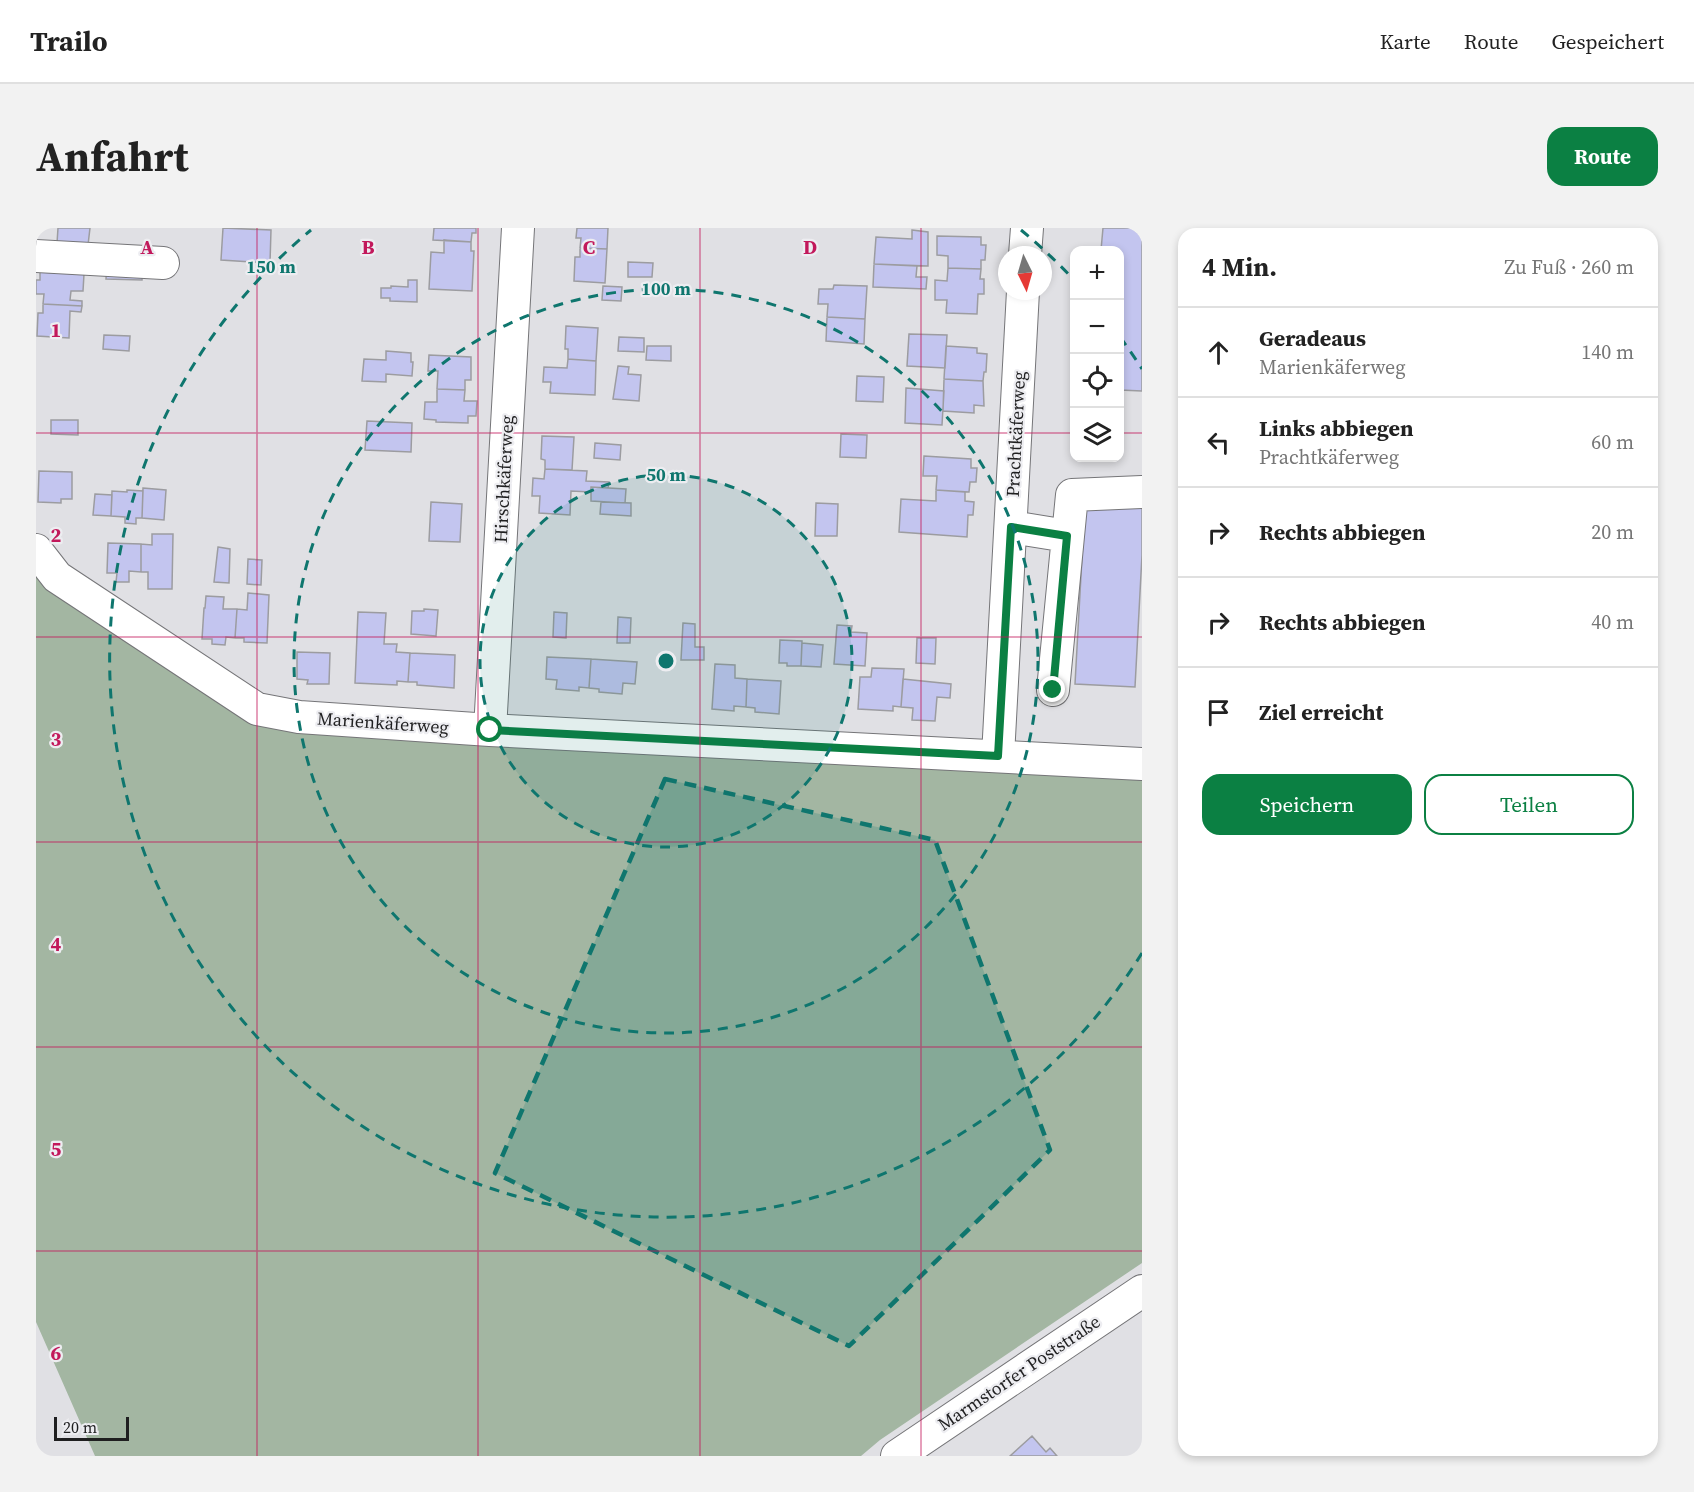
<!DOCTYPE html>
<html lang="de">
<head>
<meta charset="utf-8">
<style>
	:root { --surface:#fff; --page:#f2f2f2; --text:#222; --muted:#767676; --line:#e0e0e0; --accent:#0b8043 }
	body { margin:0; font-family:"Source Serif 4",serif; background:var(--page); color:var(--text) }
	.controls { position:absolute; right:18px; top:18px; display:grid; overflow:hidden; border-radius:12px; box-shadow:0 3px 9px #0003 }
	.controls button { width:54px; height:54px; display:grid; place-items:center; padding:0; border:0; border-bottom:2px solid var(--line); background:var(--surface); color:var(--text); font:30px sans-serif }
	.compass { position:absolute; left:962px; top:18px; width:54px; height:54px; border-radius:50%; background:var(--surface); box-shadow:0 3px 9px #0003; rotate:175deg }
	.scale { position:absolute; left:18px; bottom:15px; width:75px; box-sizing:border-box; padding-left:6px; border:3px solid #1f1f20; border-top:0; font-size:16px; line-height:21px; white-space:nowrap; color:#1f1f20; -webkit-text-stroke:4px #ededf1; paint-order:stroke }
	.stop { position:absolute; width:18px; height:18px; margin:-14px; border:4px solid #0b8043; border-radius:50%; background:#fff }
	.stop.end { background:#0b8043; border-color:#fff; box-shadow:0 2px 6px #0008 }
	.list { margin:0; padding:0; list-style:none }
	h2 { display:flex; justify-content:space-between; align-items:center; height:78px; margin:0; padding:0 24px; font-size:26px }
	h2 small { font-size:20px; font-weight:400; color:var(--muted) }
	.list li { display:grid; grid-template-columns:39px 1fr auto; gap:18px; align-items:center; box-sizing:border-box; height:90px; padding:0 24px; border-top:2px solid var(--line) }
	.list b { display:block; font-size:22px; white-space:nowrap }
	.list p { margin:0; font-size:20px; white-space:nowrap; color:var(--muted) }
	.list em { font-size:20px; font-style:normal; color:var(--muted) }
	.actions { display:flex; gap:12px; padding:18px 24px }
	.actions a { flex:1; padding:14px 0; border:2px solid var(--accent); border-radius:18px; text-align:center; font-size:21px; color:var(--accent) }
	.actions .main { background:var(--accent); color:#fff }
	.icon { flex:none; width:33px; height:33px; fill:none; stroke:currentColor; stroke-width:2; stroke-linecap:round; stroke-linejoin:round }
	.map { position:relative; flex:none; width:1106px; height:1228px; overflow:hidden; border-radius:18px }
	header { display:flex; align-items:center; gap:36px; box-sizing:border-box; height:84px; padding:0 30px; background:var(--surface); border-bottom:2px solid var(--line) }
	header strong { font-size:28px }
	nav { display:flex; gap:33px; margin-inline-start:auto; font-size:21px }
	.intro { display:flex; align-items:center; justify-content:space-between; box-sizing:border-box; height:144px; padding:0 36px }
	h1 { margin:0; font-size:42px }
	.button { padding:15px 27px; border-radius:18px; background:var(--accent); color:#fff; font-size:21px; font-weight:700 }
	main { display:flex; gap:36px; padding:0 36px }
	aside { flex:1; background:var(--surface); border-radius:18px; box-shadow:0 3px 9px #0003 }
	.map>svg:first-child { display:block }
	.green { fill:#a3b6a2 }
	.building { fill:#c3c5ef; stroke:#9c9ca0; stroke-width:1.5 }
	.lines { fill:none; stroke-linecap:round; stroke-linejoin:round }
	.minor-casing { stroke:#757578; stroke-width:34 }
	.minor { stroke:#fff; stroke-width:32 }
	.route { stroke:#0b8043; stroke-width:8 }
	.marked { fill:#0f766e; fill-opacity:0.2; stroke:#0f766e; stroke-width:4.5; stroke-dasharray:12 8; stroke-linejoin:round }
	.grid { fill:none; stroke:#c2185b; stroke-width:1.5; stroke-opacity:0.55 }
	.ring { fill:none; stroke:#0f766e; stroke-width:3; stroke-dasharray:10 8 }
	.labels { text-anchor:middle; stroke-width:4.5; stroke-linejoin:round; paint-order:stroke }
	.street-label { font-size:18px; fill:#1f1f20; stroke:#ededf1 }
	.grid-label { font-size:20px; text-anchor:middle; font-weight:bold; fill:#c2185b; stroke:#ededf1; stroke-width:4.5; stroke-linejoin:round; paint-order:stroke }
	.centre { fill:#0f766e; stroke:#ededf1; stroke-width:3 }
	.ring-label { font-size:18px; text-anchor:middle; font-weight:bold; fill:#0f766e; stroke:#ededf1; stroke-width:4.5; stroke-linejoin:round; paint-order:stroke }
</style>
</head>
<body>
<header>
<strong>Trailo</strong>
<nav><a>Karte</a><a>Route</a><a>Gespeichert</a></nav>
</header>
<div class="intro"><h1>Anfahrt</h1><a class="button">Route</a></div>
<main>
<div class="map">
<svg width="1106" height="1228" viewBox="0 0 1106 1228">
	<rect width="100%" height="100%" fill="#e0e0e4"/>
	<path class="green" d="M0,346L14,364L212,492L1106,549V1035L844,1212L825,1228H59L0,1094Z"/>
	<path class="building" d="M22,0H54L52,17L21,15Z
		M187,0L235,2L234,35L185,32Z
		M398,0H440V5H436L435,14L397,12Z
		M541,0H572L571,21L544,20L545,10H540Z
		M1067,0H1106V163L1084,162V22H1065Z
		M876,2L892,4V38L838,36L840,9L876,11Z
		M901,8L945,9V17H950L949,32H945V41L912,40V28L901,27Z
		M408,12L435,14V23H438L436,63L393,61L395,24L408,25Z
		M544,20L571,21L569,55L538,53L539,29H544Z
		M71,34L107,36L106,52L70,51Z
		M592,34L617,35L616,49H592Z
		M838,36L881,38L880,49H891L890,61L837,59Z
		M912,40L945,41L944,51H948V66H942L941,86L910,85L911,72H899V52L911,53Z
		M4,44L48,46L47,63H35L34,72L46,73V78L7,76L8,66H0V52H4Z
		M372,52H381V74L354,73V70H345V60H355V58L372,59Z
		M798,57L831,58L829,91L791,89L792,76H782L783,61H797Z
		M567,58L586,59L585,73L566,72Z
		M7,76L46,78L45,84L34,83L33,110L1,108L2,85H7Z
		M791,89L829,91L828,116L790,113Z
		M530,98L562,100L560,133L532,131V121H529Z
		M873,106L911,107L909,140L871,138Z
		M68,107L94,108L93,123L67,121Z
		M583,109L608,110V124L582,123Z
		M611,118H635V133L610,132Z
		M910,118L941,120V125L951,126L950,144H948L947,153L908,151Z
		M350,123L375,125V134H377L376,148L350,146V154L326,153L328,131L350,132Z
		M393,127L435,129V152H429V162L401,161L402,143H392Z
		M532,131L560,133L559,167L514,165L515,154H507L508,139L531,140Z
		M582,138L593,139L592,146L605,147L603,173L577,171Z
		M821,148L848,149L847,174L820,173Z
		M908,151L947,153L948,178L938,177V185L907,183Z
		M870,160L908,163L906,197L869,195Z
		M401,161L429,162L428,173H441L440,188H432V195L400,194V192L388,191L389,174H401Z
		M15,192H42V207L15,206Z
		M331,193L376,195L375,224L329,222Z
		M805,206L831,207L830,230L804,229Z
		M506,208L538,209L536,242L509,241V232L505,231Z
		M559,215L585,217L584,232L558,230Z
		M888,228L935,231V240H941L940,254H934L933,264L900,262L901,248H887Z
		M509,241L551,243L550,253L573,254L572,260L555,259V264L535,263L534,287L503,285L504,268H496L497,250L508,251Z
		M3,243L36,244V271H25V275L2,274Z
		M555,259L590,261L589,275L555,273Z
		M107,260L130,262L128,292L106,290Z
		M91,262L107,263L106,290H100V296L89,295V289L75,288L76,263L91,264Z
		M900,262L929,264V273L938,274L937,287H932L931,309L863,304L865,271L900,273Z
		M59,266L76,267L75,288L57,287Z
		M395,274L426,276L424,314L393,313Z
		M565,274L595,275V288L564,286Z
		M780,275L802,276L801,308H779Z
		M1049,275L1106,278V327L1099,459L1039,456Z
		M116,306H137L136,361H112V344H105V316L116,317Z
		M72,315L105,316V344L93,343V354H80L81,345H71Z
		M182,319L194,321L193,355L178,354Z
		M212,331L226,332L225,357L211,356Z
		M212,365L233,367L231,415L208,414V410H199L201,381L211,382Z
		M170,368L188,369L187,381H201L199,410L190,409L189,417L176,416V411H166L168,380H169Z
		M388,381L402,382L400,408L375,406L376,383H388Z
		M322,384L350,385L348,416H361L360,424L374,425L372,454L361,453V457L319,455Z
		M518,384L531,385L530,410L517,409Z
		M582,389L595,390L594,415H581Z
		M647,395L659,396V419H668V432H645Z
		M801,397L816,398L815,404L831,405L829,438L798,436Z
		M881,410H900L899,436L880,435Z
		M744,412L766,413L765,438H751V435H743Z
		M766,415L787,417L785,439L765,438Z
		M261,424L294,425L293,456H271L272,452L261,451Z
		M374,425L419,427L418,460L381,457V454H372Z
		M511,429L555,431L553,460L543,459V463L520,461L521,452L510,451Z
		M555,431L601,434L599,456L587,455L586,466L563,464V461L553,460Z
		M679,436L699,437V450L711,451L710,479L698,478V483L676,481Z
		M836,440L868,441L865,479L857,478V483L822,481L824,449H835Z
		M711,451L745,453L743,486L719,484V480L710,479Z
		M867,451L915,456L914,470L901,469L899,493L876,492L877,480L865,479Z
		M996,1208L1010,1224L1014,1220L1021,1228H974Z"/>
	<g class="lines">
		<defs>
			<path id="minor" d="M989,27L991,0
				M0,28L127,35
				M975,299L1031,308
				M0,322L21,349L221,481L263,489L454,502L1106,536
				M1017,462L1036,267L1106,264
				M454,502L482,0
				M962,528L987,63
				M861,1228L1106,1063"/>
		</defs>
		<use href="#minor" class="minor-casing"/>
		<use href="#minor" class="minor"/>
	</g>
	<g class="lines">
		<path class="route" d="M454,502L962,528L975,299L1031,308L1017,462"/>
	</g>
	<path class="marked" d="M629,551L899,612L1014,922L813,1118L459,945Z"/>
	<path class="grid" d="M221,0V1228M442,0V1228M664,0V1228M885,0V1228M0,205H1038M1084,205H1106M0,409H1106M0,614H1106M0,819H1106M0,1023H1106"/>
	<circle cx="630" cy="433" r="186" fill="#0f766e" fill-opacity=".12"/>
	<g class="ring">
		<circle cx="630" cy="433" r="186"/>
		<circle cx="630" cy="433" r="372"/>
		<path d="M1106 725A558 558 0 1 1 275 2M985 2A558 558 0 0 1 1038 52M1084 109A558 558 0 0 1 1106 141"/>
	</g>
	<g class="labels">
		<g class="street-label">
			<text transform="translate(980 206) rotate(-87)" y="6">Prachtkäferweg</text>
			<text transform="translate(468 251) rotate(-87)" y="6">Hirschkäferweg</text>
			<text transform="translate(347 495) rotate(4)" y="6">Marienkäferweg</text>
			<text transform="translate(983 1145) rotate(-34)" y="6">Marmstorfer Poststraße</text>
		</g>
	</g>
	<g class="grid-label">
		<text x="111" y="26">A</text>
		<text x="332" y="26">B</text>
		<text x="553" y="26">C</text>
		<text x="774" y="26">D</text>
		<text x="20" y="109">1</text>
		<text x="20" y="314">2</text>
		<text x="20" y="518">3</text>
		<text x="20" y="723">4</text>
		<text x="20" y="928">5</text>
		<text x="20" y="1132">6</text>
	</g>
	<circle cx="630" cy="433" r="9" class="centre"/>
	<g class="ring-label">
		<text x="235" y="45">150 m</text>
		<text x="630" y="67">100 m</text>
		<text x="630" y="253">50 m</text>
	</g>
</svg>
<div class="controls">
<button>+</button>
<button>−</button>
<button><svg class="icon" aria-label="locate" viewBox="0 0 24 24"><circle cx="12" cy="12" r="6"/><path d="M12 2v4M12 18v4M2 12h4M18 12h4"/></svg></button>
<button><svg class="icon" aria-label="layers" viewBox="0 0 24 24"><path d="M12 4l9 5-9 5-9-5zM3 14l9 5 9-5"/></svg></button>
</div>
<svg class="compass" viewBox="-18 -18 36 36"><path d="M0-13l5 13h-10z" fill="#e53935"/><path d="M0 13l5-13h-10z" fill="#767676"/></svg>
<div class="scale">20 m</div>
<div class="stop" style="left:454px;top:502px"></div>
<div class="stop end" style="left:1017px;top:462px"></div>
</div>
<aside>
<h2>4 Min.<small>Zu Fuß · 260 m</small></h2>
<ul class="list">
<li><svg class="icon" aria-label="ahead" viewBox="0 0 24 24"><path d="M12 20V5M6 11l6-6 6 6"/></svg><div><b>Geradeaus</b><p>Marienkäferweg</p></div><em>140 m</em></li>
<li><svg class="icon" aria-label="left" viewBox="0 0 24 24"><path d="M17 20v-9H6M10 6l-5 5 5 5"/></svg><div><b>Links abbiegen</b><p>Prachtkäferweg</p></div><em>60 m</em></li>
<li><svg class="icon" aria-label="right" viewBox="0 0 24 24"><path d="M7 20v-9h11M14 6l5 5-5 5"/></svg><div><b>Rechts abbiegen</b></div><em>20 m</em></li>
<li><svg class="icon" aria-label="right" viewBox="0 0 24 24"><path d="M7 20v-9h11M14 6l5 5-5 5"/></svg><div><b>Rechts abbiegen</b></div><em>40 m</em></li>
<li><svg class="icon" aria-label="arrive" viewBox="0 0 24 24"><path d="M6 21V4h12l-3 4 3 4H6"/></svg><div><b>Ziel erreicht</b></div></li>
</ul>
<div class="actions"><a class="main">Speichern</a><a>Teilen</a></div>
</aside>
</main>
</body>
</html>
